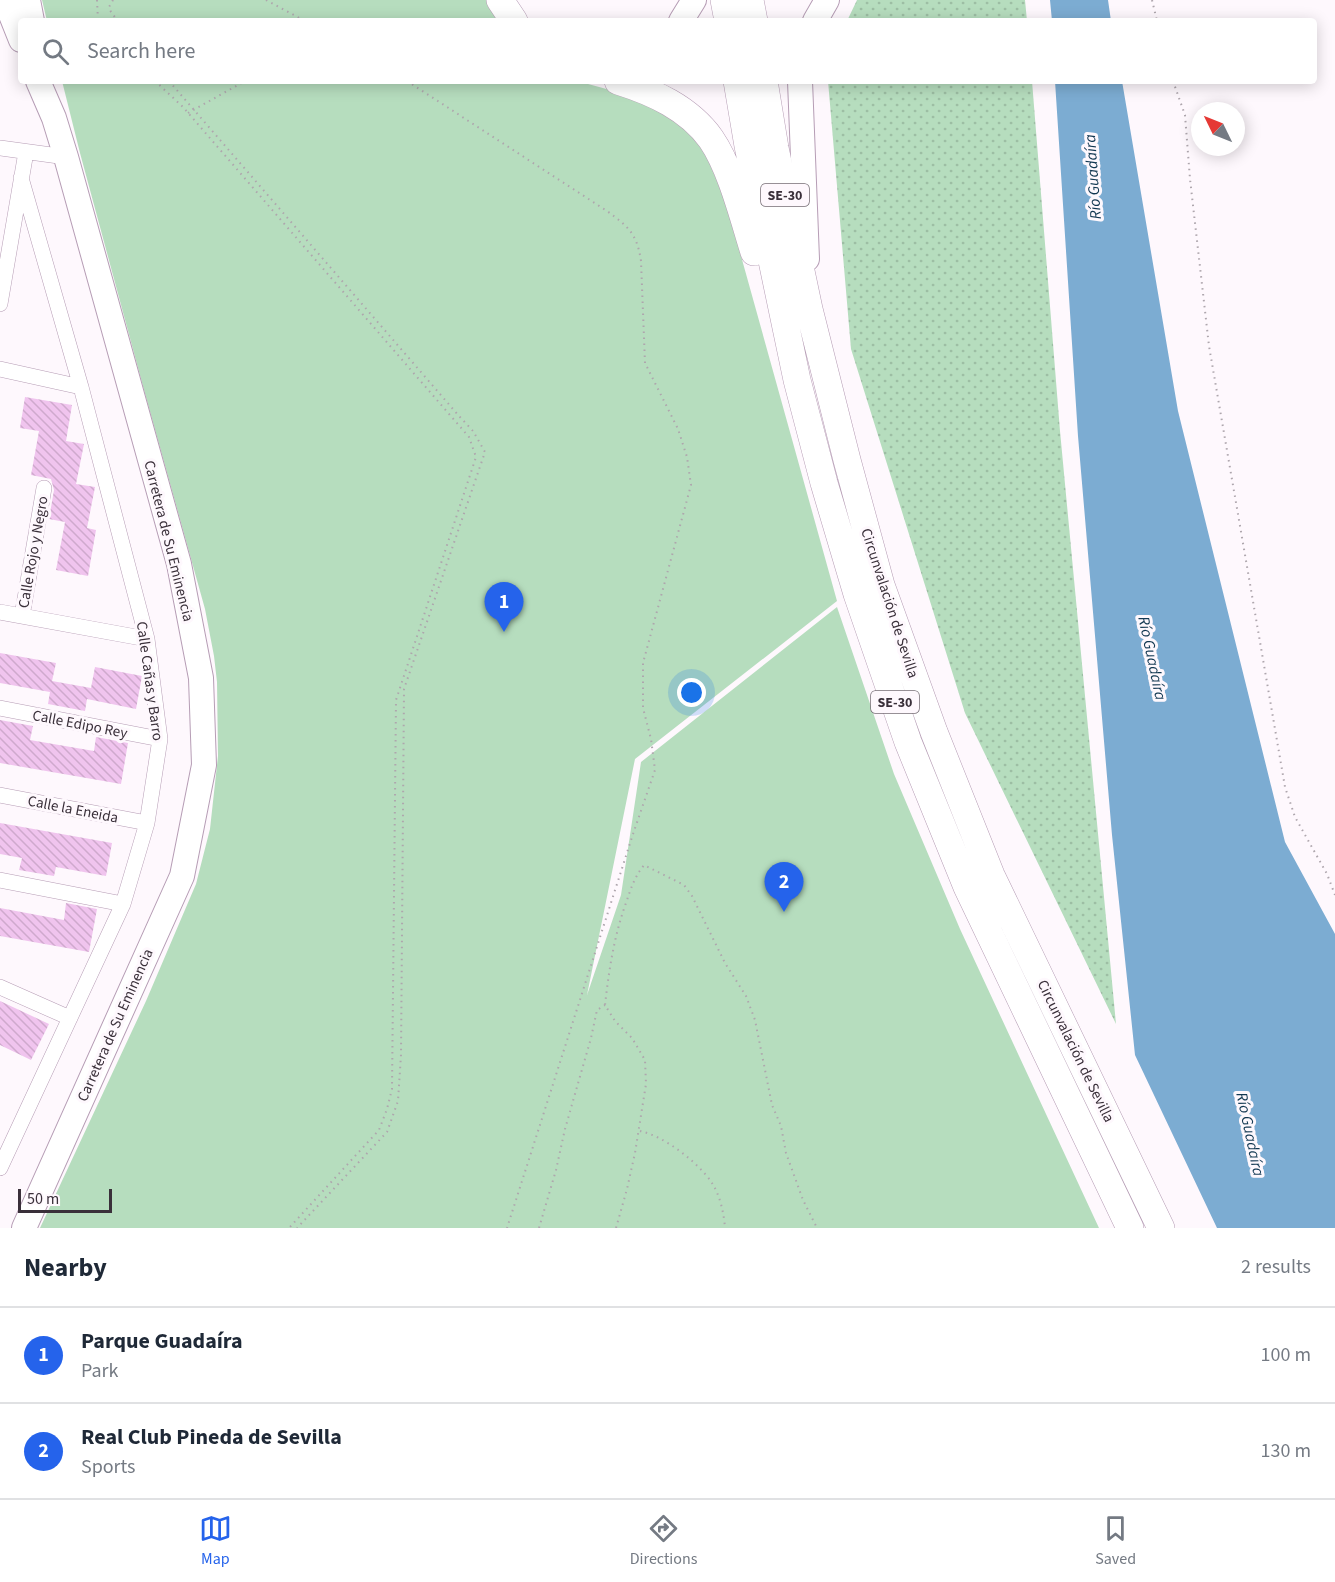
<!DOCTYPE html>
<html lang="en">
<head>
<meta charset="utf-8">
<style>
	:root { --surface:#fff; --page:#f6f6f7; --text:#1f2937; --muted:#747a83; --line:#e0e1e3; --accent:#2563eb }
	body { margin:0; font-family:"Source Sans 3",sans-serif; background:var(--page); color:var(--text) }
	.compass { position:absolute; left:1191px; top:102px; width:54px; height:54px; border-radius:50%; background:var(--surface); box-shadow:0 3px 15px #0003; rotate:313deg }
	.scale { position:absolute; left:18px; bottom:15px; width:94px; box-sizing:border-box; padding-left:6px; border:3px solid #3a303a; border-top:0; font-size:16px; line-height:21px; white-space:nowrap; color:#3a303a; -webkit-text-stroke:4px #fef8fd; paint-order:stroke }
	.you { position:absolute; left:692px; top:693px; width:21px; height:21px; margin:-15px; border:4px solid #fff; border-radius:50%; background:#1a73e8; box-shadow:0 0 0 9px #1a73e833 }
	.badge { display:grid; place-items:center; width:39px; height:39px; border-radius:50%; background:var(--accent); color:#fff; font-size:20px; font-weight:700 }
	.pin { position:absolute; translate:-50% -50px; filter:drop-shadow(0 2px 3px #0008) }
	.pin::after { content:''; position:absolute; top:32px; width:21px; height:18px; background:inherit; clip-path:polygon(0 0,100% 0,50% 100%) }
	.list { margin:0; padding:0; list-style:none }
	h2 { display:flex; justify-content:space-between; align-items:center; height:78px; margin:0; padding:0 24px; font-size:26px }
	h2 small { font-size:20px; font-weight:400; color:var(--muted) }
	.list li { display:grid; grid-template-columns:39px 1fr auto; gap:18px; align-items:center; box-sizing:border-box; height:96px; padding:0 24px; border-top:2px solid var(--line) }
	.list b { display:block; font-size:22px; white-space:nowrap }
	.list p { margin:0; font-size:20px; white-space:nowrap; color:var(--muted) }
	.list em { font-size:20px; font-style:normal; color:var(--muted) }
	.icon { flex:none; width:33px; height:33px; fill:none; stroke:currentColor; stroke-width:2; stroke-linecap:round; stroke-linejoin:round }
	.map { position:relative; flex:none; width:1335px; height:1228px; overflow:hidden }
	.search { position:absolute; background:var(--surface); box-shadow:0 3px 15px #0003; left:18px; right:18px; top:18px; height:66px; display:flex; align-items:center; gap:15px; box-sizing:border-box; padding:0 21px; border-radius:6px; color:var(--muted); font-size:22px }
	.sheet { height:270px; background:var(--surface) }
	nav { display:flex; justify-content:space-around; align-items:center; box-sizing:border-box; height:84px; border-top:2px solid var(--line); background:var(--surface); font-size:16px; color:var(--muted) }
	nav a { display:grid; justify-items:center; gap:3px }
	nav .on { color:var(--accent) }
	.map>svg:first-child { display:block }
	.grass { fill:url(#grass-dots) }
	.green { fill:#b6ddbe }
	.water { fill:#7cacd2 }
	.building { fill:url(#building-back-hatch) }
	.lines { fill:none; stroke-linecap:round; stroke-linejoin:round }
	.minor-casing { stroke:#b69db5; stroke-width:16 }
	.primary-casing { stroke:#b69db5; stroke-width:26 }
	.motorway-casing { stroke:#b69db5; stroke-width:28 }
	.path { stroke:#aea6ad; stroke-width:2; stroke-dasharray:1.5 4.5; stroke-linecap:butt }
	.minor { stroke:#fff; stroke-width:15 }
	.primary { stroke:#fff; stroke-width:24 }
	.motorway { stroke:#fff; stroke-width:27 }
	.labels { text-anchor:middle; stroke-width:6; stroke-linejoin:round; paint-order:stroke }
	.shield { fill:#fef8fd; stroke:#756c74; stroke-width:1.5 }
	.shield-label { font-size:14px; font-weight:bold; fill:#3a303a }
	.street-label { font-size:15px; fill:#3a303a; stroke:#fef8fd }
	.water-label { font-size:16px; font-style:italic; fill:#113751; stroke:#fef8fd }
</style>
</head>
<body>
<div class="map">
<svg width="1335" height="1228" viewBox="0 0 1335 1228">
	<defs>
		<pattern id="grass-dots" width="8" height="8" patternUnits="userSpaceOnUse" patternTransform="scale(1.5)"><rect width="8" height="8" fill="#b6ddbe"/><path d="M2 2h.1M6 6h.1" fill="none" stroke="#9dbea4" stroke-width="1.8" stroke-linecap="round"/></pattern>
		<pattern id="building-back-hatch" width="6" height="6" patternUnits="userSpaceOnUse" patternTransform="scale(1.5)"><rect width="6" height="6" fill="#f0c4ee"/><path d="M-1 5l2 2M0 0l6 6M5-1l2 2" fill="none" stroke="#cfa9cd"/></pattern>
	</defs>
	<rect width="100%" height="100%" fill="#fef8fd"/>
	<path class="grass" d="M857,0H1025L1027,21H847Z
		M828,81H1032L1060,431L1116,1024L965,713L851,349Z"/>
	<path class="green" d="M42,0H489L502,21H47Z
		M62,81H577L625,94L668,110L700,140L726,202L837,601L635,759L587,995L621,895L641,762L837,607L894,774L960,929L1099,1228H40L146,1001L196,884L210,829L218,756L217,682L214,656L205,609L144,390L80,153Z"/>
	<path class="water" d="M1050,0H1108L1111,21H1052Z
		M1055,81H1122L1178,411L1285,842L1335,934V1228H1217L1135,1055L1112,835L1078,436Z"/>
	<path class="building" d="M25,397L72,405L66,441L84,444L76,484L95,487L87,528L96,530L88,576L56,570L65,522L49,519L54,490L51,479L31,475L39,431L20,428Z
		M0,653L56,663L52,681L91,688L95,667L142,676L136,709L87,699L85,711L48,704L50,692L0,683Z
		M0,720L33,726L30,740L94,751L96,737L128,743L121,784L0,763Z
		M0,823L112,843L106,876L56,867L54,876L19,870L22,858L0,854Z
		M66,903L97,909L89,952L0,936V908L64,920Z
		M0,1001L49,1024L31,1060L0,1045Z"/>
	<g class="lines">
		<defs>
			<path id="minor" d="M0,148L66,157
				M0,304L26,152
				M0,369L81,387
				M0,612L147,639
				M22,616L44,488
				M0,708L160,739
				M0,795L147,823
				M0,880L123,904
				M0,987L70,1018
				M0,1168L123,904L147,823L160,739L147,639L81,387L21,178"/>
			<path id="primary" d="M5,0L21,40
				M28,0L32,21
				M681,21L694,0
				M815,21L827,0
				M800,81L807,259
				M24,1228L182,876L204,765L201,678L179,564L66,157L54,118L38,81"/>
			<path id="motorway" d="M500,0L514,21
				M724,0L728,21
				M750,0L754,21
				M618,81C653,92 689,108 711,139C731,168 743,217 754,252
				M737,81L748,146L797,380L824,483L857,594L908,742L967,887L1130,1228
				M764,81L775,148L809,309L847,460L881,585L934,732L991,875L1161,1228"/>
		</defs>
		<use href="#minor" class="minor-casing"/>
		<use href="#primary" class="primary-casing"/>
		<use href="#motorway" class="motorway-casing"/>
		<path class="path" d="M97,0L98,21
			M113,0L109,7L111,12L118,21
			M266,0L305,21
			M1152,0L1157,21
			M155,81L183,107L469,437L476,457L396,700L392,1089L387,1109L379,1130L289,1228
			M169,81L459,416L473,431L485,452L404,689L401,1055L398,1101L387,1132L297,1228
			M407,81L607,211C629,227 637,234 641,261L645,363L678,429L687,457L691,485L643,663V708L651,739L655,770L633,834L507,1228
			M1173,81L1185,115L1190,179L1209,346L1285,787L1295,817L1327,874L1335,895
			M188,113L245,81
			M640,1131C664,1136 698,1162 712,1183C720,1195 724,1214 725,1228
			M539,1228L556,1170L565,1129L591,1038L597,1010L605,1005
			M616,1228L627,1189L635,1153L646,1084L645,1060L632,1038L615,1021L605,1005C609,970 614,936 626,903C631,888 634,878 644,865L684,885L692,896L725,963L746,996L755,1020L772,1105L781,1126L786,1153L803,1200L817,1228"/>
		<use href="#minor" class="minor"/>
		<use href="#primary" class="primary"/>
		<use href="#motorway" class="motorway"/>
	</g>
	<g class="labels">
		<g class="shield">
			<rect x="761" y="184" width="48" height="22" rx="4.5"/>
			<rect x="871" y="691" width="48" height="22" rx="4.5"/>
		</g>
		<g class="shield-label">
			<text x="785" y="200">SE-30</text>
			<text x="895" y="707">SE-30</text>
		</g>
		<g class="street-label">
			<text transform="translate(169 541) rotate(76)" y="5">Carretera de Su Eminencia</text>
			<text transform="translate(33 552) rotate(-80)" y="5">Calle Rojo y Negro</text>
			<text transform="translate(890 603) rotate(72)" y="5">Circunvalación de Sevilla</text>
			<text transform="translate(150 681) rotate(82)" y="5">Calle Cañas y Barro</text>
			<text transform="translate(80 724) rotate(11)" y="5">Calle Edipo Rey</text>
			<text transform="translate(73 809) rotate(11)" y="5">Calle la Eneida</text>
			<text transform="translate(115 1025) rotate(-66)" y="5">Carretera de Su Eminencia</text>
			<text transform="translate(1076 1051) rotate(64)" y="5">Circunvalación de Sevilla</text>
		</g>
		<g class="water-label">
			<text transform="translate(1092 177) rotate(-94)" y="6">Río Guadaíra</text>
			<text transform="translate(1153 658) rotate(78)" y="6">Río Guadaíra</text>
			<text transform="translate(1251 1134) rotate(78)" y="6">Río Guadaíra</text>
		</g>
	</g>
</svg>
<svg class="compass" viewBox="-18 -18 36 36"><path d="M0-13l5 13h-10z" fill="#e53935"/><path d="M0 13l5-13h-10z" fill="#747a83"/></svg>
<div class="scale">50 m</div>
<div class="you"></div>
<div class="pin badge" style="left:504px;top:632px">1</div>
<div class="pin badge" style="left:784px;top:912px">2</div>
<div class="search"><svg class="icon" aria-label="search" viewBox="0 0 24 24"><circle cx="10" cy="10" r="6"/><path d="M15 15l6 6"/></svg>Search here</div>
</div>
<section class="sheet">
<h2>Nearby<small>2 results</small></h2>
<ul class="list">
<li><span class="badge">1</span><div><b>Parque Guadaíra</b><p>Park</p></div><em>100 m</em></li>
<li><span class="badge">2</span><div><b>Real Club Pineda de Sevilla</b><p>Sports</p></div><em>130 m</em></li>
</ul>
</section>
<nav>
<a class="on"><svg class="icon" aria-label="map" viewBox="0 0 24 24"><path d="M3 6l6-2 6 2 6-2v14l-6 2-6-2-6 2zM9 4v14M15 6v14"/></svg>Map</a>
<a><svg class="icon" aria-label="directions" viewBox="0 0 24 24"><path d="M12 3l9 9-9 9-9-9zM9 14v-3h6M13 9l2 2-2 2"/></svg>Directions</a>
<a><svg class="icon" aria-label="saved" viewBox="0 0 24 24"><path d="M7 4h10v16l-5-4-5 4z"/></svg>Saved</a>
</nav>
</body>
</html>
